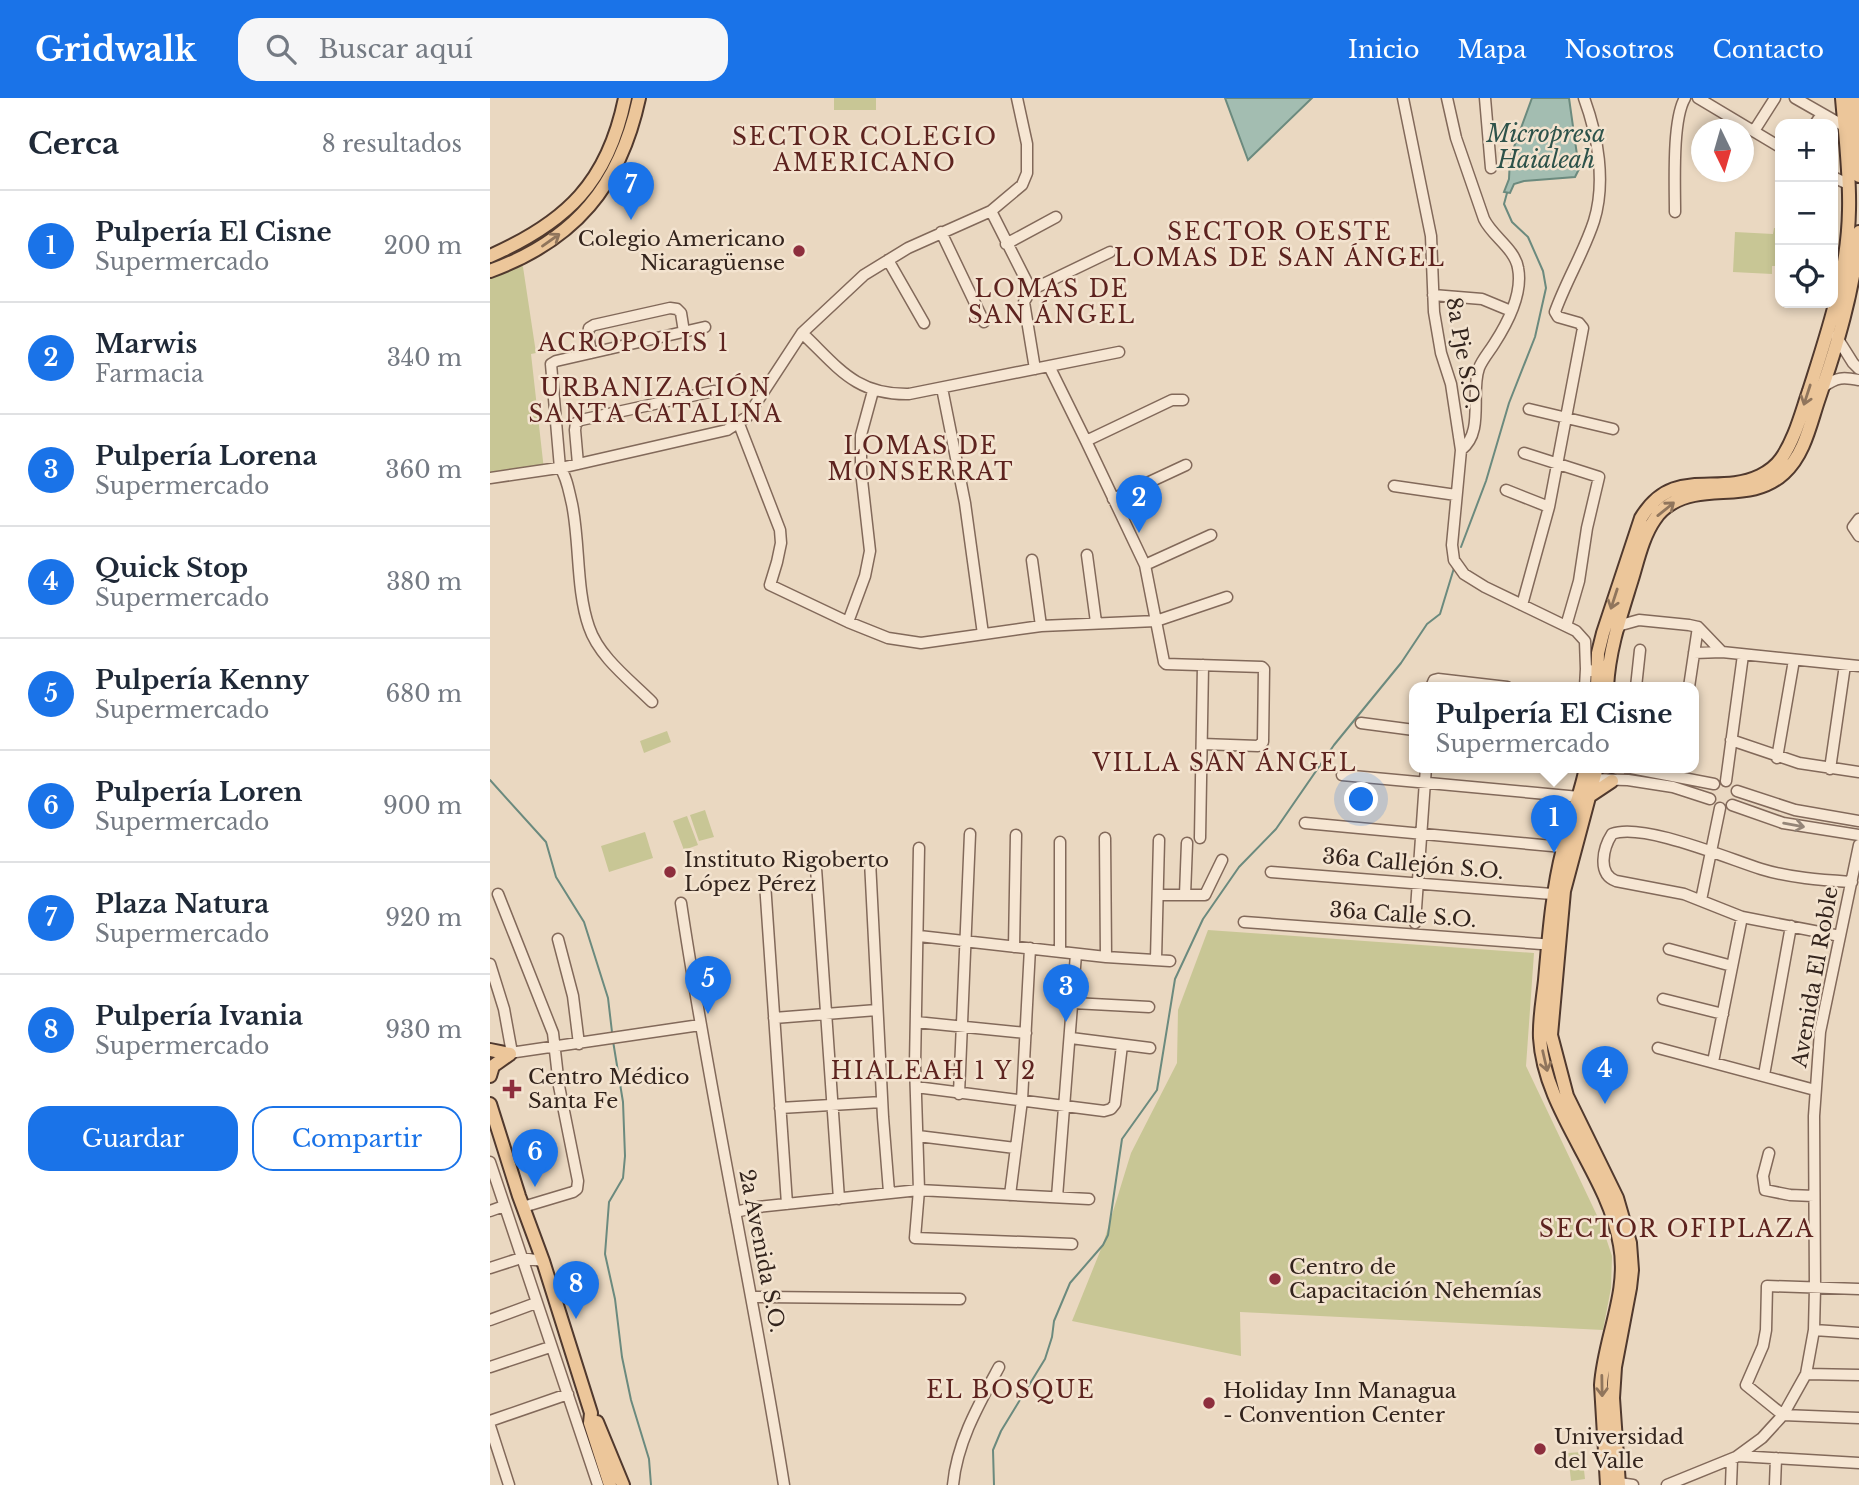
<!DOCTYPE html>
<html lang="es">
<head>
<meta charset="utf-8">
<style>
	:root { --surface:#fff; --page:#f6f6f7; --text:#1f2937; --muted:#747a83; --line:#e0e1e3; --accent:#1a73e8 }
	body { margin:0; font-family:"Libre Baskerville",serif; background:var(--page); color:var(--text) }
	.controls { position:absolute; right:21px; top:21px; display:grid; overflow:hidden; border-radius:14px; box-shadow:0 4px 10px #0003 }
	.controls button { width:63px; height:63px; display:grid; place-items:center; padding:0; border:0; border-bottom:2px solid var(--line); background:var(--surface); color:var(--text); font:35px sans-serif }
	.compass { position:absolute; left:1201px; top:21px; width:63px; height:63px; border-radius:50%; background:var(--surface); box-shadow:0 4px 10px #0003; rotate:175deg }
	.you { position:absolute; left:872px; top:702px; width:24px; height:24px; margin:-18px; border:5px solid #fff; border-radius:50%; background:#1a73e8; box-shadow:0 0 0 10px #1a73e833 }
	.badge { display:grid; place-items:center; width:46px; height:46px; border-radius:50%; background:var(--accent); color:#fff; font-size:23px; font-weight:700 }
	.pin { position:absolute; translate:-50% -58px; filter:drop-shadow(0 2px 4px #0008) }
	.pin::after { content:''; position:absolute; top:37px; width:24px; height:21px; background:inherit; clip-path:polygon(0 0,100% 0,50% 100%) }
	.popup { position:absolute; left:919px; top:584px; width:290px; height:91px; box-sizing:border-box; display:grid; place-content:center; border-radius:14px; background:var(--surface); filter:drop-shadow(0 2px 5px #0005); font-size:23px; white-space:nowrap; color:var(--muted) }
	.popup b { font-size:26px; color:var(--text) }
	.popup::after { content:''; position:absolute; left:50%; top:100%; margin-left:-14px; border:14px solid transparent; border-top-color:var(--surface) }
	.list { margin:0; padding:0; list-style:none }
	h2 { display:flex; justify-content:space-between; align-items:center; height:91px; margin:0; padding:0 28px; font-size:30px }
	h2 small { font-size:23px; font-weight:400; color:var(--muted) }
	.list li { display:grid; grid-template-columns:46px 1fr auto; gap:21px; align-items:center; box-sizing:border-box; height:112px; padding:0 28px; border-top:2px solid var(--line) }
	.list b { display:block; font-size:26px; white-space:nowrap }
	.list p { margin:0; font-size:23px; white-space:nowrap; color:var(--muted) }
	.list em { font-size:23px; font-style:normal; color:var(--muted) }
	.actions { display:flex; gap:14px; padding:21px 28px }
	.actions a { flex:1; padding:16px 0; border:2px solid var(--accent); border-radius:21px; text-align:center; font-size:24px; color:var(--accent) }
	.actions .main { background:var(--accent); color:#fff }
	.icon { flex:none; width:38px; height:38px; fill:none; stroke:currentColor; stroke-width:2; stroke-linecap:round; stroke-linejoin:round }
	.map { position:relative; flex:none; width:1369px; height:1387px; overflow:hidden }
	header { display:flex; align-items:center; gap:42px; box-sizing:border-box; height:98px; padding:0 35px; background:var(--accent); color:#fff }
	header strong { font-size:33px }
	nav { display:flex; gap:38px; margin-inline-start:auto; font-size:24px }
	.search { width:490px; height:63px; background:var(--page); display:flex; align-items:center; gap:18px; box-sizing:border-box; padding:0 24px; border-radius:21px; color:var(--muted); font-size:26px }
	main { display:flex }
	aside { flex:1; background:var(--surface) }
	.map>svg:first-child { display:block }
	.green { fill:#c8c695 }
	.water { fill:#a3bdb1; stroke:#6b8a7e; stroke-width:2 }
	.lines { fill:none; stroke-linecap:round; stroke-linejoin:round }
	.stream { stroke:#6b8a7e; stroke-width:2 }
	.minor-casing { stroke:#82695a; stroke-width:13 }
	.major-casing { stroke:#50392e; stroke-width:16 }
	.minor { stroke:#f6e6d3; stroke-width:10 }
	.major { stroke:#ecc69a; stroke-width:12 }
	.oneway { stroke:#90755c }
	.oneway2 { stroke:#948578 }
	.poi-dot { fill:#8d2e3d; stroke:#f3e3cf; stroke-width:2.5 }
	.labels { text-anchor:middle; stroke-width:5; stroke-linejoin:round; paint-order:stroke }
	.poi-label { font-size:21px; fill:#33241d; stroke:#f3e3cf; text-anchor:start }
	.street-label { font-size:21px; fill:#33241d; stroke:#f3e3cf }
	.water-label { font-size:23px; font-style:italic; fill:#2d524a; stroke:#f3e3cf }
	.neighbourhood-label { font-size:23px; letter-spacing:2px; fill:#5d231f; stroke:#f3e3cf }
</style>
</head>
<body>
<header>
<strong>Gridwalk</strong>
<div class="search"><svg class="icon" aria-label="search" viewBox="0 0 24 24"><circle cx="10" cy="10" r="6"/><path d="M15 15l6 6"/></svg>Buscar aquí</div>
<nav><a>Inicio</a><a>Mapa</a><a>Nosotros</a><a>Contacto</a></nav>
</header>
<main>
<aside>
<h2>Cerca<small>8 resultados</small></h2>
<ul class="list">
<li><span class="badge">1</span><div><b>Pulpería El Cisne</b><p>Supermercado</p></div><em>200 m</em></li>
<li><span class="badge">2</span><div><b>Marwis</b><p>Farmacia</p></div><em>340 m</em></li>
<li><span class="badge">3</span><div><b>Pulpería Lorena</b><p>Supermercado</p></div><em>360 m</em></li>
<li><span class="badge">4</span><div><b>Quick Stop</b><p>Supermercado</p></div><em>380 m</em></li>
<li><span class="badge">5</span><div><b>Pulpería Kenny</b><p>Supermercado</p></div><em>680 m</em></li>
<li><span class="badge">6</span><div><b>Pulpería Loren</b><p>Supermercado</p></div><em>900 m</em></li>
<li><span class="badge">7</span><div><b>Plaza Natura</b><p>Supermercado</p></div><em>920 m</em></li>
<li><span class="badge">8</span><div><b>Pulpería Ivania</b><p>Supermercado</p></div><em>930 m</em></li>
</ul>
<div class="actions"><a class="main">Guardar</a><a>Compartir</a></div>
</aside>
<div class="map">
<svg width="1369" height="1387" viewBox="0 0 1369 1387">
	<rect width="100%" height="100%" fill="#ead8c1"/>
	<path class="green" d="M344,0H386V12H344Z
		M1284,130H1290V168H1282V176L1243,174L1245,134L1283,136Z
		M29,161L33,169L46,255L41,256L54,372L0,380V173Z
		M177,633L181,644L154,655L150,643Z
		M215,712L224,739L209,743L200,717Z
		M197,718L208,747L194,752L183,723Z
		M155,734L163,760L119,774L111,748Z
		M718,832L1044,855L1036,968L1112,1128L1122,1158L1121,1190L1113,1232L750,1214L751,1258L582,1223L613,1146L641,1055L687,965L688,912Z
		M1092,1354L1095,1381L1081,1383L1078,1355Z"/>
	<path class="water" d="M735,0H822L758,62Z
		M1042,0H1079L1089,71L1085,79L1034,83L1024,86L1020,95L1014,94L1019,81L1020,60Z"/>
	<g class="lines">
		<path class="stream" d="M971,449L996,383L1019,305L1045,239L1056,190L1053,173L1038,139L1022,124L1014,106L1017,95
			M0,682L56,744L66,779L94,824L118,900L122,934
			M123,943L133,1004L135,1058L133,1080L119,1104L115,1156L125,1201L132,1259L141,1302L159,1361L161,1387
			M504,1387L503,1352L511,1333L555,1261L562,1239L564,1223L580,1185L613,1147L618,1137L632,1041L667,992L685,881L713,821L749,769L786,731L844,647L911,565L937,526L950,516L964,470"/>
		<defs>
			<path id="minor" d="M913,0L941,138L944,214L951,255L961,286L971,352L962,447L964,462L974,476L995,489L1086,533L1095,543L1096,571L1107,574
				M957,0L966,40L994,121C1002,138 1025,151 1028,170C1033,195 1017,226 1004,246C999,254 992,262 989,270C980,295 995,334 971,352
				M995,0L1001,70
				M1208,0L1290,49
				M1305,0L1354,28
				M1325,26L1332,16
				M1264,33L1285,0
				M1343,79L1358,86
				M501,113L541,192
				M1185,114C1185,86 1182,22 1195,0
				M451,134L494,224
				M516,146L566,119
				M398,162L434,225
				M943,197L992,201L1021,213
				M312,235C348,269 365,297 419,296L629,254
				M1346,238L1363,265L1369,271
				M101,255L98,236L99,230L104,227L180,210L187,211L191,215L194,234
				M559,268L596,343L655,467L674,564L676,566L772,569L774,571L773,644L768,648L712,646
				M545,271L534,204L541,192L620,154
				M1333,289C1347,279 1353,279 1369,282
				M452,290L475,405L493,536
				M1039,311L1123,331
				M249,326L290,432L291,445L287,464L280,487L358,524L398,540L431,545L551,528L666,523L737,499
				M596,343L682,302H693
				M1034,355L1109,379L1097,430L1089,483L1076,528
				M88,366L85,332L86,325L91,322L224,293
				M0,380L75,369L237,332L257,319L312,235L374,177L418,150L501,113L532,87L537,75V46L527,0
				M904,388L966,397
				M1016,392L1059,409
				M623,401L696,367
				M1369,421L1363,429L1369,438
				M597,457L606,524
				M542,462L551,528
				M655,467L721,437
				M1032,507L1059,409L1093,230L1089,225L1068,219L1065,214C1076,183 1094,154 1104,123C1116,84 1108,38 1094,0
				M358,524L375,478L380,453L371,373V337L383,293
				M1126,533L1131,527L1149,522L1199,527L1208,529L1232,554L1369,568
				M1204,555L1232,554
				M941,589L944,582L948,581L1017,589
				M1095,589L1096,571
				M1146,589L1150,552
				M1199,589L1208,529
				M162,604C140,582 109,559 99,529C86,492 90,445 82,406C79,394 77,379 70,370L61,266L66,263L215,229
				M871,625L924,632
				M1241,642L1309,665L1369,674
				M1287,660L1304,562
				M1136,669L1224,686
				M1340,671L1355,567
				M852,677L1089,699
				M1097,681L1138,682L1183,689L1220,701
				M1236,683L1253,557
				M1247,693L1305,712L1369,723
				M1242,707L1293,725L1369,737
				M815,725L1073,749
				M615,740L616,859
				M710,740L713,567
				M429,750L425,967L429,1092L425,1140L582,1146
				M380,763L393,1019L399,1094
				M326,770L349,1101
				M781,774L1062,796
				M275,785L297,1106
				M8,796L63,935L69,988L88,1083L87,1091L83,1094L33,1109
				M668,797H715L732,762
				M695,797L697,745
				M1211,802L1230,710
				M191,805C220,1000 263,1192 294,1387
				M754,824L1065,847
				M925,825L936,669
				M429,838L616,859L680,863
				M1350,838L1252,819L1194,796L1126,783C1107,776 1113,750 1122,736C1152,724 1239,761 1271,771C1300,780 1332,782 1362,784
				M68,841L83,898L89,946
				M524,849L526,737
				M1179,851L1242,868
				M570,854V744
				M666,861L669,742
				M0,866L14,911L22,955
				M1173,901L1233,916
				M583,905L659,909
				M284,920L387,912
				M426,924L536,935
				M581,940L660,950
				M1168,950L1325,992
				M13,956L210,927
				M1223,964L1252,819
				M1274,977L1301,828
				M426,989L614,1013L621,1011L625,1006L632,947
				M469,996L480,736
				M290,1010L392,1004
				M428,1038L525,1050
				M1279,1055L1273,1078L1275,1092L1300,1097L1324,1098
				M0,1064L108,1387
				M520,1097L532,1002L540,850
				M567,1099L586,856
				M0,1113L14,1108
				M245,1114L268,1109L429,1092L599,1101
				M0,1170L31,1160L53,1163
				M1369,1191L1277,1188L1276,1232L1273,1248L1256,1287L1293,1317L1369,1320
				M262,1199L470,1201
				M0,1222L46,1205
				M1324,1232L1369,1235
				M0,1269L60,1249
				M1316,1276L1369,1277
				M0,1323L78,1296
				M0,1328L19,1387
				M1248,1358L1369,1365
				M1129,1385L1143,1387
				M463,1387C467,1344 489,1306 509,1269
				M1177,1387L1246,1359L1272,1340L1293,1317L1316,1276L1324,1232L1325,1190L1324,1018L1330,934L1369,747
				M1241,1387L1242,1361
				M1285,1387L1286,1360"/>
			<path id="major" d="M1363,0L1369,78
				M0,158C77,124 118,84 135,0
				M0,173C85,142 130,88 149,0
				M1107,589L1108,555L1113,535L1151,420C1183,367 1226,399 1270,378C1278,374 1286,368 1291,361C1305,341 1311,316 1319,293C1338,233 1358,175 1359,112C1360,75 1355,36 1352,0
				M1117,589C1119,551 1131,517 1142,481C1148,461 1153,438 1165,421C1173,408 1189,400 1204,397C1236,391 1268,399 1294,375C1314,357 1320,327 1328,303C1347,248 1364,192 1369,134
				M1096,669C1091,697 1079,723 1073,751C1062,794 1059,837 1055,882C1053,901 1049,921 1050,940C1054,1013 1118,1075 1130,1147C1139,1195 1114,1240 1111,1287L1117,1387
				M1107,669L1074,793L1061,937L1077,998L1127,1100L1140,1145L1142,1172L1140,1190L1125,1269L1123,1300L1129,1387
				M1101,697L1122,683
				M0,952L20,956
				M0,978L3,968L20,956
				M0,1006L29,1098L53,1163L101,1315L100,1325L120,1387
				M107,1324L133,1387"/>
		</defs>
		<use href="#minor" class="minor-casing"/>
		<use href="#major" class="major-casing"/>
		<use href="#minor" class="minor"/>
		<use href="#major" class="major"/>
	</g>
	<defs><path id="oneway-shaft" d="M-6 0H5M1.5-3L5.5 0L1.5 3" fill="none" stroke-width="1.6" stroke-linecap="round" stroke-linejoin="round" transform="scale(1.75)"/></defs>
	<g class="oneway">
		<use href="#oneway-shaft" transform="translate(61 142) rotate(-35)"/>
		<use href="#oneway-shaft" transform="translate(1317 297) rotate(108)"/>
		<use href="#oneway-shaft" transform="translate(1176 411) rotate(-39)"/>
		<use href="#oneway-shaft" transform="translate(1124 501) rotate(108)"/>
		<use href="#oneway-shaft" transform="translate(1055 963) rotate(77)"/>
		<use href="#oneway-shaft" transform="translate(1112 1288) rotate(89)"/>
	</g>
	<use class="oneway2" href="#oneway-shaft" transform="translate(1304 727) rotate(10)"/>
	<g class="poi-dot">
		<circle cx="309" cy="153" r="7"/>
		<circle cx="180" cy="774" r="7"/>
		<path d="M18.5 980.5h7v7h7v7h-7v7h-7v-7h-7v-7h7z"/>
		<circle cx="785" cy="1181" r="7"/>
		<circle cx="719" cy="1305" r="7"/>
		<circle cx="1050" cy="1351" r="7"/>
	</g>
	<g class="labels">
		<g class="poi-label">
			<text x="295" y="148" text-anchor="end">Colegio Americano<tspan x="295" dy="24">Nicaragüense</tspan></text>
			<text x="194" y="769">Instituto Rigoberto<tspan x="194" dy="24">López Pérez</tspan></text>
			<text x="38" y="986">Centro Médico<tspan x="38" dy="24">Santa Fe</tspan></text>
			<text x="799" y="1176">Centro de<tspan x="799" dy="24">Capacitación Nehemías</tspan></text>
			<text x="733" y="1300">Holiday Inn Managua<tspan x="733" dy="24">- Convention Center</tspan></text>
			<text x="1064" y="1346">Universidad<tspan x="1064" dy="24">del Valle</tspan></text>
		</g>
		<g class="street-label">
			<text transform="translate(973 255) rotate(80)" y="7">8a Pje S.O.</text>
			<text transform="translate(923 766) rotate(5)" y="7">36a Callejón S.O.</text>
			<text transform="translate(913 817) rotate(4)" y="7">36a Calle S.O.</text>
			<text transform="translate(1325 879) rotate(-80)" y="7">Avenida El Roble</text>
			<text transform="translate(272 1153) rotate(79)" y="7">2a Avenida S.O.</text>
		</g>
		<g class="water-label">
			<text x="1056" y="44">Micropresa<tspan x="1056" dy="26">Haialeah</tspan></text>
		</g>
		<g class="neighbourhood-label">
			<text x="375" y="47">SECTOR COLEGIO<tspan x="375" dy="26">AMERICANO</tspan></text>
			<text x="790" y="142">SECTOR OESTE<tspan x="790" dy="26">LOMAS DE SAN ÁNGEL</tspan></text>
			<text x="562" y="199">LOMAS DE<tspan x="562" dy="26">SAN ÁNGEL</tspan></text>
			<text x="144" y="253">ACROPOLIS 1</text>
			<text x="166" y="298">URBANIZACIÓN<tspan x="166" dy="26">SANTA CATALINA</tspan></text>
			<text x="431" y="356">LOMAS DE<tspan x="431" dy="26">MONSERRAT</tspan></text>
			<text x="735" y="673">VILLA SAN ÁNGEL</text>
			<text x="444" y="981">HIALEAH 1 Y 2</text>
			<text x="1187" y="1139">SECTOR OFIPLAZA</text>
			<text x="521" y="1300">EL BOSQUE</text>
		</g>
	</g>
</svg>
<div class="controls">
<button>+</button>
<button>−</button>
<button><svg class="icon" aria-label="locate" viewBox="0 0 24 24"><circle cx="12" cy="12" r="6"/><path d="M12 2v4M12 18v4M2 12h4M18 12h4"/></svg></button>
</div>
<svg class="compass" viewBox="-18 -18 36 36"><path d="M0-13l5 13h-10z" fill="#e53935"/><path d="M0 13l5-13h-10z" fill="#747a83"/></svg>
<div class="you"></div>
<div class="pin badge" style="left:1064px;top:755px">1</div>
<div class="popup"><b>Pulpería El Cisne</b>Supermercado</div>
<div class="pin badge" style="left:649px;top:435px">2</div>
<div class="pin badge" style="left:576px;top:924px">3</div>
<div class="pin badge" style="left:1115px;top:1006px">4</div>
<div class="pin badge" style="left:218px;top:916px">5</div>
<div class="pin badge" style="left:45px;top:1089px">6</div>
<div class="pin badge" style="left:141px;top:122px">7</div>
<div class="pin badge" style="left:86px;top:1221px">8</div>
</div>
</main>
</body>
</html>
